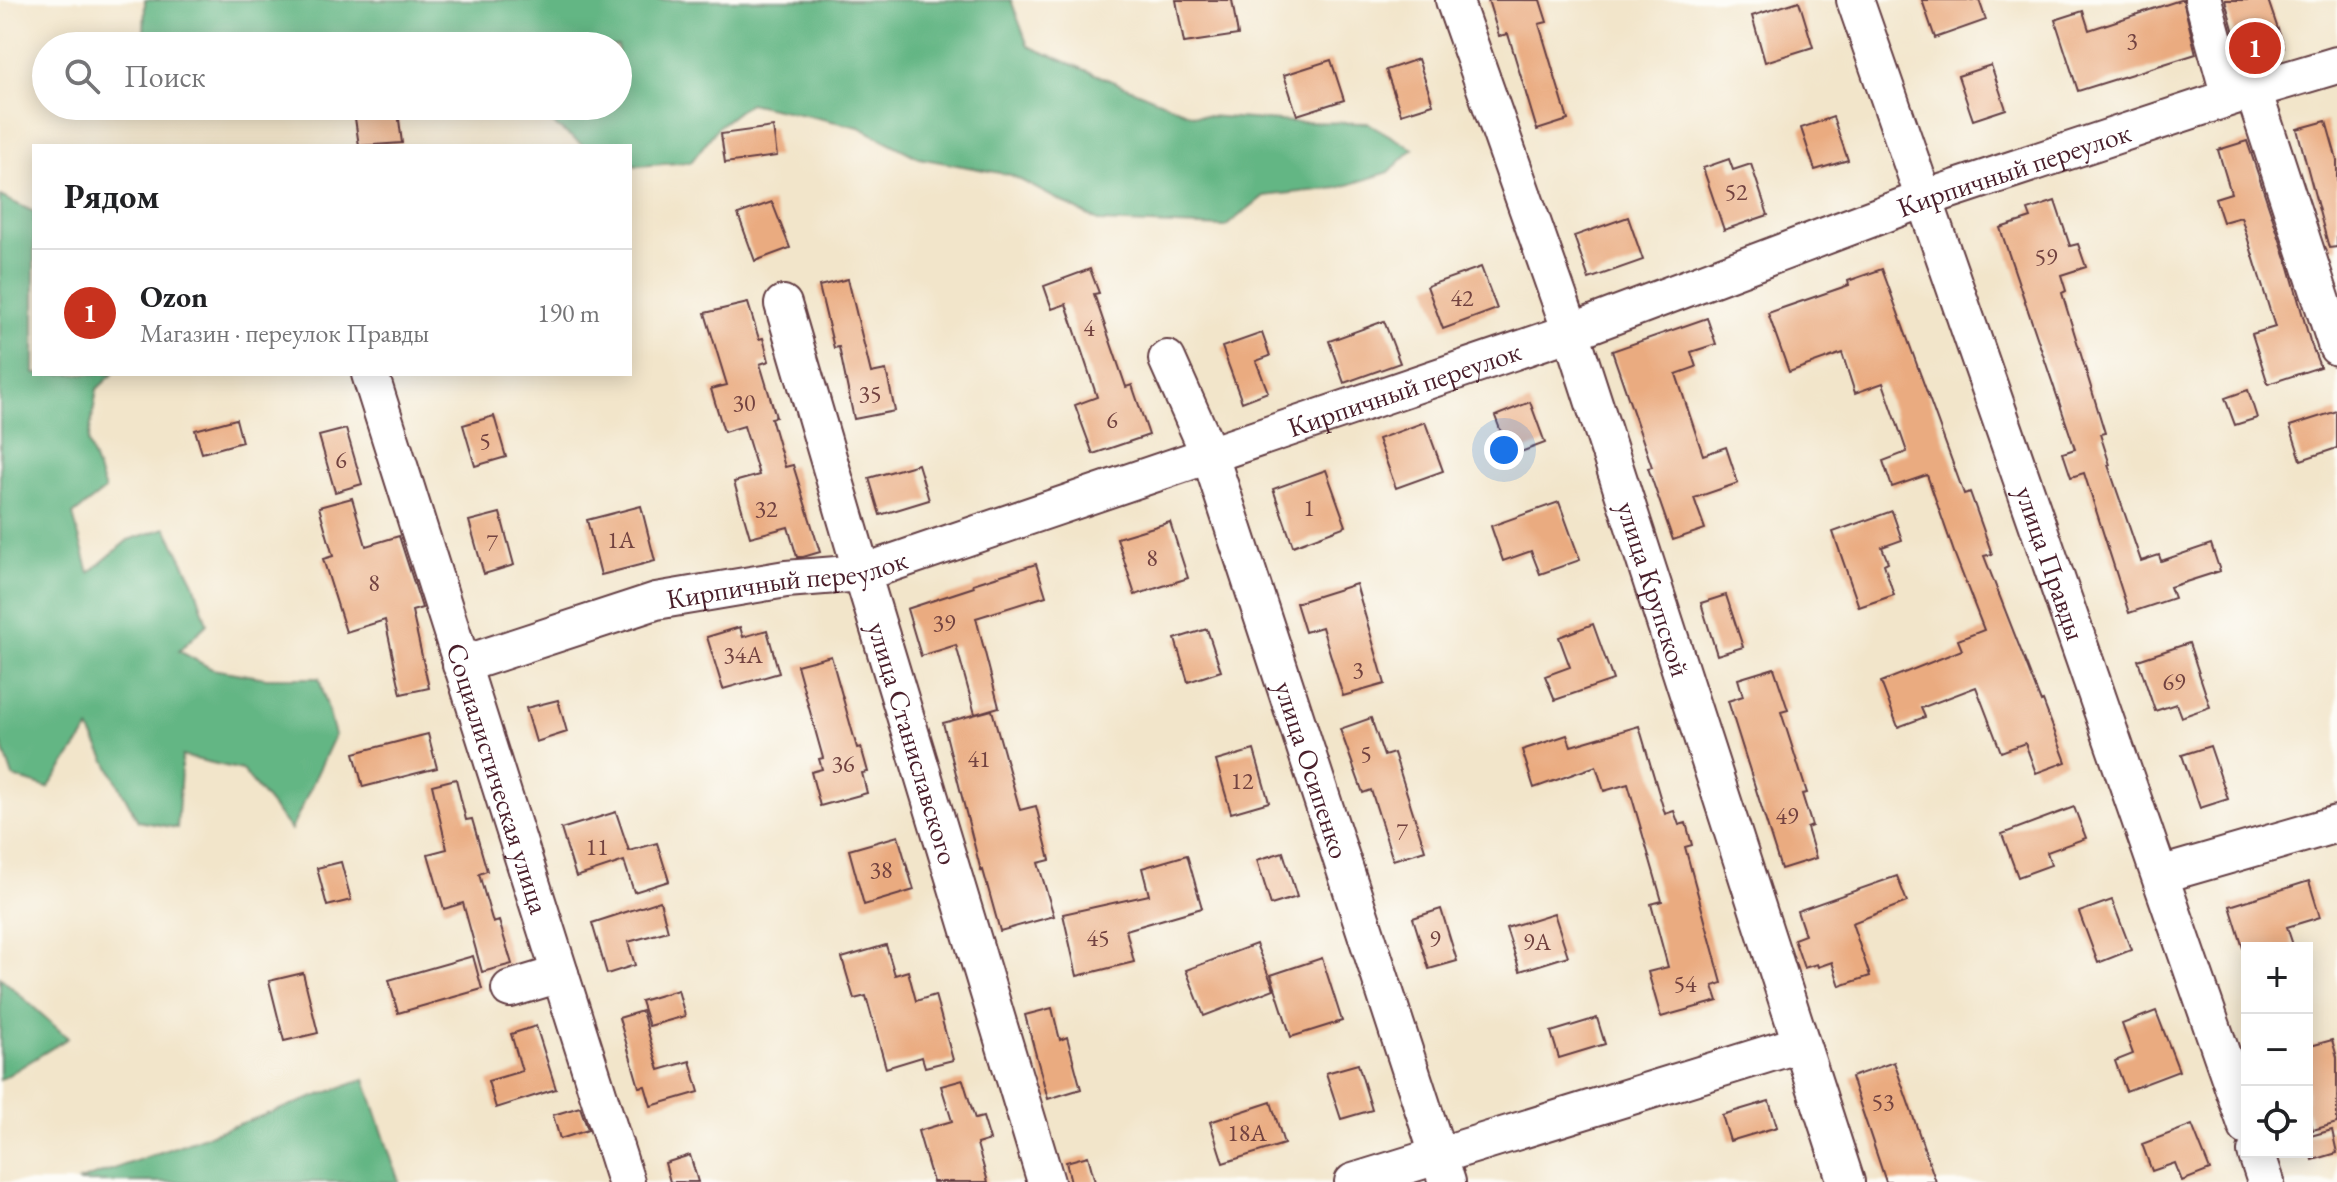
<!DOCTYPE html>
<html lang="ru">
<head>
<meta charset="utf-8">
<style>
	:root { --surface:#fff; --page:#f6f6f6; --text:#202124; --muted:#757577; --line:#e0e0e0; --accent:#c8321e }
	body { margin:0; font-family:"EB Garamond",serif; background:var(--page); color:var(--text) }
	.controls { position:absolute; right:24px; bottom:24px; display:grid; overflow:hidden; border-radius:0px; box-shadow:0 4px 20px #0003 }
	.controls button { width:72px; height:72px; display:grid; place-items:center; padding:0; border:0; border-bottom:2px solid var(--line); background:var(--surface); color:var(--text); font:40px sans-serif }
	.you { position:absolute; left:1504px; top:450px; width:28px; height:28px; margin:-20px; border:6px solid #fff; border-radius:50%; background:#1a73e8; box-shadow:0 0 0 12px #1a73e833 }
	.badge { display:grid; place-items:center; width:52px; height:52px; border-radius:50%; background:var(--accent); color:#fff; font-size:26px; font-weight:700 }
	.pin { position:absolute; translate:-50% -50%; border:4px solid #fff; box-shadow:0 2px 8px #0006 }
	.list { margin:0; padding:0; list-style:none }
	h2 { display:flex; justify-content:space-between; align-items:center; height:104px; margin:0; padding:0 32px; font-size:34px }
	h2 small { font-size:26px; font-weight:400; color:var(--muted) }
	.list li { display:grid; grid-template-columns:52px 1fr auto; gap:24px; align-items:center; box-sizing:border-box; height:128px; padding:0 32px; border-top:2px solid var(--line) }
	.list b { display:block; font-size:30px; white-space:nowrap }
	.list p { margin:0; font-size:26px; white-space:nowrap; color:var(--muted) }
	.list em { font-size:26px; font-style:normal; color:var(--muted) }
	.icon { flex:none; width:44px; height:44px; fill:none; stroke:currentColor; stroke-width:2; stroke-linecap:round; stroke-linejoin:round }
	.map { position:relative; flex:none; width:2337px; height:1182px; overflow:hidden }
	.search { position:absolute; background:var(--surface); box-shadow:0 4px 20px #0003; left:32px; top:32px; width:600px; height:88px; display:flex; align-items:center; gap:20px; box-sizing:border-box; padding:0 28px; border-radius:44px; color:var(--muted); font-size:30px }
	.panel { position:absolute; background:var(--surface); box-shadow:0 4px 20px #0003; left:32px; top:144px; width:600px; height:232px; border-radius:0px }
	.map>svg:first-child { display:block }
	.forest { fill:#63b684; stroke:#566a58; stroke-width:2 }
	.building { fill:#eaab80 }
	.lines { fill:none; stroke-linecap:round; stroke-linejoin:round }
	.minor-casing { stroke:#633d43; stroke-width:40 }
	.minor { stroke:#fff; stroke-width:36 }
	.labels { text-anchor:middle; stroke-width:7; stroke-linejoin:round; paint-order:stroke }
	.number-label { font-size:24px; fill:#724240 }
	.street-label { font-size:28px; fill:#4a1f2b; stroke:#fdfcf7 }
</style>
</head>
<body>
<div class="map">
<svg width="2337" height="1182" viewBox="0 0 2337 1182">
	<rect width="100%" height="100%" fill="#fdfcf7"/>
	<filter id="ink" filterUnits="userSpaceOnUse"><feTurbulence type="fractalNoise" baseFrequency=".0125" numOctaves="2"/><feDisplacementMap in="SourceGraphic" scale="16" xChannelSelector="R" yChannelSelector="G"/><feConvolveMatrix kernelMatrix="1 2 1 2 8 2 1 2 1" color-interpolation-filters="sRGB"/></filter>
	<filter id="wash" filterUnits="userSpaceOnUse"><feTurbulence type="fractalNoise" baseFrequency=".006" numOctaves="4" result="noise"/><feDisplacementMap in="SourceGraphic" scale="32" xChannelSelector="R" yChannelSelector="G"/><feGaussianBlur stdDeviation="1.8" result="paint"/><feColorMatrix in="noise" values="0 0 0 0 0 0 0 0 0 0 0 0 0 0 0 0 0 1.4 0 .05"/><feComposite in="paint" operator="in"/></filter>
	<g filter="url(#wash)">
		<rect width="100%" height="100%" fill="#f2e5ca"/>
		<path class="forest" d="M145,0H1011L1028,46L1193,115L1293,122L1368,123L1413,149L1389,172L1338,188L1264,196L1225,227L1100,222L1011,175L919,158L859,127L749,103L719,126L691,162L637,166L630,164V146H584L528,106H618V46H152L144,39Z
			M0,196L34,212V374H113L97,389L88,443L105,490L73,515L89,573L128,540L166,528L194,583L207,624L179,651L212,669L266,678H319L335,735L291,830L242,770L182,756L177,828L138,821L89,729L48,788L13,777L0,739Z
			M0,977L68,1038L0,1080Z
			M365,1079L399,1182H77Z"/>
		<g id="blocks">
			<path class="building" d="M1176,0H1232L1238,35L1184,43Z
				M1488,0H1540L1547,22L1539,24L1568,120L1537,130L1508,34L1499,36Z
				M1922,0H1979L1986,20L1935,38Z
				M2180,0H2183L2196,54L2078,91L2055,20L2083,11L2089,30Z
				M2225,0H2268L2284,47L2252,58L2244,38L2236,40Z
				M1799,1L1813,47L1765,62L1752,16Z
				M1418,59L1433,104L1401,114L1386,70Z
				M1331,60L1344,100L1297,115L1284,75Z
				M1991,65L2006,109L1973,120L1958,76Z
				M398,112L402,143L359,146L355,118Z
				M1833,117L1848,160L1815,170L1801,128Z
				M2326,121L2337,160V247L2329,248L2297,129Z
				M773,127L777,156L725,163L721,134Z
				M2247,141L2289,267L2310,341L2320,367L2268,384L2252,334L2275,327L2241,217L2223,222L2215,198L2231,193L2218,150Z
				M1729,159L1733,170L1751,164L1768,215L1724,230L1703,168Z
				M2055,201L2070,246L2078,244L2086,267L2061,275L2066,291L2062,293L2105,433L2100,434L2110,465H2108L2141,561L2159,555L2161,561L2211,544L2220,571L2170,587L2174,598L2129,613L2084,473L2071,477L2063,453L2075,449L2000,228L2031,218L2028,210Z
				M772,202L790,248L755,261L738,214Z
				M1628,217L1643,260L1589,279L1574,236Z
				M1481,267L1497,309L1443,329L1427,286Z
				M1090,269L1099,293L1094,294L1126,387L1132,385L1149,435L1093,454L1075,405L1097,397L1066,304L1052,309L1044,286Z
				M1882,269L1964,494L1970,492L1992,554L1984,556L2041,702L2043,701L2066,762L2036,773L2025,743L2001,752L1976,687L1921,708L1925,717L1898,727L1881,682L1962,650L1958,640L1984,630L1955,555L1927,475L1892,487L1883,461L1907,452L1883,383L1855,393L1842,353L1789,372L1768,313L1849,285L1848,281Z
				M848,279L871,373L886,370L895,411L854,419L839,347L834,348L819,286Z
				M748,303L759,339L763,338L769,361L760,364L776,417L771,418L785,467L793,465L820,552L803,557H797L788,527L750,537L734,482L759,475L744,426L724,432L711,389L727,385L705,313Z
				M1707,318L1716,344L1691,352L1696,367L1676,374L1703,455L1726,447L1738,483L1694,498L1705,529L1673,540L1648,468L1652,467L1612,351Z
				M1384,321L1400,363L1344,383L1329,341Z
				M1262,333L1270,356L1256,361L1268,392L1242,402L1222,347Z
				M2248,390L2257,418L2235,425L2225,398Z
				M1530,402L1545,443L1510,456L1495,416Z
				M2337,411V448L2301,460L2290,426Z
				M494,416L506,457L475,466L463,425Z
				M236,419L242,442L202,453L195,430Z
				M1425,422L1443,471L1396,488L1378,439Z
				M346,429L362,484L335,492L319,436Z
				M918,464L929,500L880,515L869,478Z
				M1326,470L1346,526L1293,546L1273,489Z
				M352,498L366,546L399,536L422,608L412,611L429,688L401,694L385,620L346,632L323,559L333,556L319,507Z
				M1559,502L1580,560L1540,574L1531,551L1503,561L1491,526Z
				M641,506L655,561L601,575L587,520Z
				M1892,511L1902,540L1882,547L1888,562L1884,564L1894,595L1859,607L1833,532Z
				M500,513L514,565L484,574L469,521Z
				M1170,522L1188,578L1135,595L1117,538Z
				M1036,564L1046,596L976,618L999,707L975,714L956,645L921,656L907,609L974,587L973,584Z
				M1356,584L1385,684L1343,696L1322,627L1305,632L1296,603Z
				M1726,595L1743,647L1717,655L1701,603Z
				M1593,624L1613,680L1555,700L1545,676L1570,667L1559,637Z
				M740,627L743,637L767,630L779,673L723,689L707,637Z
				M1207,629L1221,671L1188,682L1175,639Z
				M2189,643L2210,707L2181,717L2176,704L2155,711L2138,660Z
				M831,656L857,748L861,747L868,772L862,773L867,793L820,806L811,772L822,769L819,759L823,758L797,665Z
				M1774,668L1788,710L1781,712L1807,793L1802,794L1812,826L1807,828L1816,858L1781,869L1728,701L1743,696L1738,679Z
				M558,700L567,732L536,742L526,708Z
				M992,710L1020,810L1036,806L1050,860L1038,863L1054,916L1000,931L983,870L981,871L943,723Z
				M1371,718L1384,756L1394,753L1425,850L1393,860L1371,790L1363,793L1340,729Z
				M1639,726L1665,814L1674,811L1679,825L1686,823L1692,845L1685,847L1722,983L1713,986L1718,1001L1661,1017L1648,972L1668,967L1651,904L1662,901L1628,784L1604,791L1596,766L1534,788L1522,750L1567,735L1571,746Z
				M428,734L437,768L363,787L354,753Z
				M2210,746L2228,799L2200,808L2182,755Z
				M1254,750L1269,802L1231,813L1216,761Z
				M456,779L466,820L472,819L487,871L479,874L493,923L499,921L512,964L482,972L463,903L444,909L428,854L447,849L432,785Z
				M2074,807L2086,838L2047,852L2051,865L2018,877L2002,834Z
				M616,812L629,851L657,843L669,881L634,892L624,861L576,877L561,829Z
				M898,836L914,890L864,905L849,850Z
				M1283,852L1297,897L1271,905L1257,860Z
				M1187,855L1202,908L1126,930L1134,962L1077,976L1063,914L1149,895L1142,868Z
				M341,862L351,900L327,906L317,868Z
				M1897,876L1907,902L1852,923L1870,976L1840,986L1832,962L1818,967L1817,964L1804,968L1794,939L1805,935L1797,911Z
				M2309,881L2320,917L2287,927L2294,948H2243L2230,906Z
				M2112,900L2131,950L2098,963L2079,912Z
				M660,901L668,931L628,942L635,965L607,974L592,923Z
				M1441,909L1457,961L1429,969L1413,918Z
				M1554,913L1568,956L1520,971L1506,928Z
				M1256,944L1274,989L1204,1016L1186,970Z
				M886,945L895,975L908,971L916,1001L935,995L953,1060L925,1067L922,1057L886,1068L866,996L854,999L842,958Z
				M473,956L482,989L398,1013L389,980Z
				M1322,958L1342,1021L1291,1037L1271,975Z
				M303,973L318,1033L284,1041L269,981Z
				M678,990L685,1016L649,1026L641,1001Z
				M1052,1008L1060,1040L1067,1037L1081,1089L1048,1099L1025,1015Z
				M642,1011L659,1070L690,1061L699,1092L651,1106L645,1086L639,1087L619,1018Z
				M2156,1011L2179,1071L2126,1091L2115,1061L2133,1054L2122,1024Z
				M1597,1018L1605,1044L1559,1058L1551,1032Z
				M536,1026L556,1089L496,1108L488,1081L522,1071L511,1034Z
				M2332,1040L2337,1057V1123L2313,1130L2307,1110V1047Z
				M1894,1062L1936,1182H1886L1851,1077Z
				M1358,1064L1372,1110L1341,1119L1326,1073Z
				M963,1080L975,1119L983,1117L990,1140L977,1144L988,1182H933L918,1131L952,1121L941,1086Z
				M1769,1101L1777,1127L1730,1141L1722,1115Z
				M1271,1102L1284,1144L1223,1163L1210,1122Z
				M580,1107L588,1130L560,1139L553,1115Z
				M2192,1125L2210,1170L2182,1181L2175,1163L2152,1171L2142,1144Z
				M2332,1130L2337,1153L2313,1160L2307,1137Z
				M690,1155L698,1182H670L665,1163Z
				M1088,1156L1095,1182H1071L1066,1162Z"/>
		</g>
	</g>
	<g filter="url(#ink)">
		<use href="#blocks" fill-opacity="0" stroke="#633d43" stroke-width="2"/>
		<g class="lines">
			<defs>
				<g id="minor">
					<path id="s1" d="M1454,0L1571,332L1846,1182"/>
					<path id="s2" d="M1855,0L2247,1127"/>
					<path d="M2203,0L2230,97"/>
					<path d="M2253,90L2337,347"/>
					<path id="s3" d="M783,304L862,573L1046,1182"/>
					<path id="s4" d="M1167,359L1210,456L1447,1182"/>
					<path id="s5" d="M370,374L626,1182"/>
					<path id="s6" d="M461,665L656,601L786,579L862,573L1571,332L1923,199L2253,90L2337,65"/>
					<path d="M2160,875L2337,824"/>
					<path d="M510,989L560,974"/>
					<path d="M2256,1152L2266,1182"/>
					<path d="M1353,1182L1800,1044"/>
				</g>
			</defs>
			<use href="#minor" class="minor-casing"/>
			<use href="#minor" class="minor"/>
		</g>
	</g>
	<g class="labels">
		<g class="number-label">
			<text x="2132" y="49">3</text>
			<text x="1736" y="200">52</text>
			<text x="2046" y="265">59</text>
			<text x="1462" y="306">42</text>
			<text x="1089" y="336">4</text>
			<text x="870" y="402">35</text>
			<text x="744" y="411">30</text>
			<text x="1112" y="428">6</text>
			<text x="485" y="449">5</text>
			<text x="341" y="468">6</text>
			<text x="1309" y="516">1</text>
			<text x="766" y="517">32</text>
			<text x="621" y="548">1А</text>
			<text x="492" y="551">7</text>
			<text x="1152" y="566">8</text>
			<text x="374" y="591">8</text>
			<text x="944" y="631">39</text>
			<text x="743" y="663">34А</text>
			<text x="1358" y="678">3</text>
			<text x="2174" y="690">69</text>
			<text x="1366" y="762">5</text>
			<text x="979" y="767">41</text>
			<text x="843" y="772">36</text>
			<text x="1242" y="789">12</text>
			<text x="1787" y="824">49</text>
			<text x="1402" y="840">7</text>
			<text x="597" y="855">11</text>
			<text x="881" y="878">38</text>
			<text x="1098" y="946">45</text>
			<text x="1435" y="947">9</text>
			<text x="1537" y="950">9А</text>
			<text x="1685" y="992">54</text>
			<text x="1883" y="1110">53</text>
			<text x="1247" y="1141">18А</text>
		</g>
		<g class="street-label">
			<text dy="10" stroke="none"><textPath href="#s6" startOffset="1634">Кирпичный переулок</textPath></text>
			<text dy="10" stroke="none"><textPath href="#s6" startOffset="986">Кирпичный переулок</textPath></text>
			<text dy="10" stroke="none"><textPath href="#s2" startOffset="596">улица Правды</textPath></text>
			<text dy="10" stroke="none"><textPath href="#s6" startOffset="338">Кирпичный переулок</textPath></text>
			<text dy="10" stroke="none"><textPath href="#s1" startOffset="622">улица Крупской</textPath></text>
			<text dy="10" stroke="none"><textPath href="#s3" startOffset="458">улица Станиславского</textPath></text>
			<text dy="10" stroke="none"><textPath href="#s4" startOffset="436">улица Осипенко</textPath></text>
			<text dy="10" stroke="none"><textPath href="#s5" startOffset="424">Социалистическая улица</textPath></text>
		</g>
	</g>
</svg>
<div class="controls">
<button>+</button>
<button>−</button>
<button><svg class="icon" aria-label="locate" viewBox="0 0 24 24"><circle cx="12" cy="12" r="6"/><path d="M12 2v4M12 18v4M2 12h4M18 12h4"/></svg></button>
</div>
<div class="you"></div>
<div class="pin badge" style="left:2255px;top:48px">1</div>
<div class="search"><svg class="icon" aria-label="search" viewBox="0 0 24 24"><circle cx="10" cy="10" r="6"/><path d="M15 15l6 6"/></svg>Поиск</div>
<section class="panel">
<h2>Рядом<small></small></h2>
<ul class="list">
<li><span class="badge">1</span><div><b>Ozon</b><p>Магазин · переулок Правды</p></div><em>190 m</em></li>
</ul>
</section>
</div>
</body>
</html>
